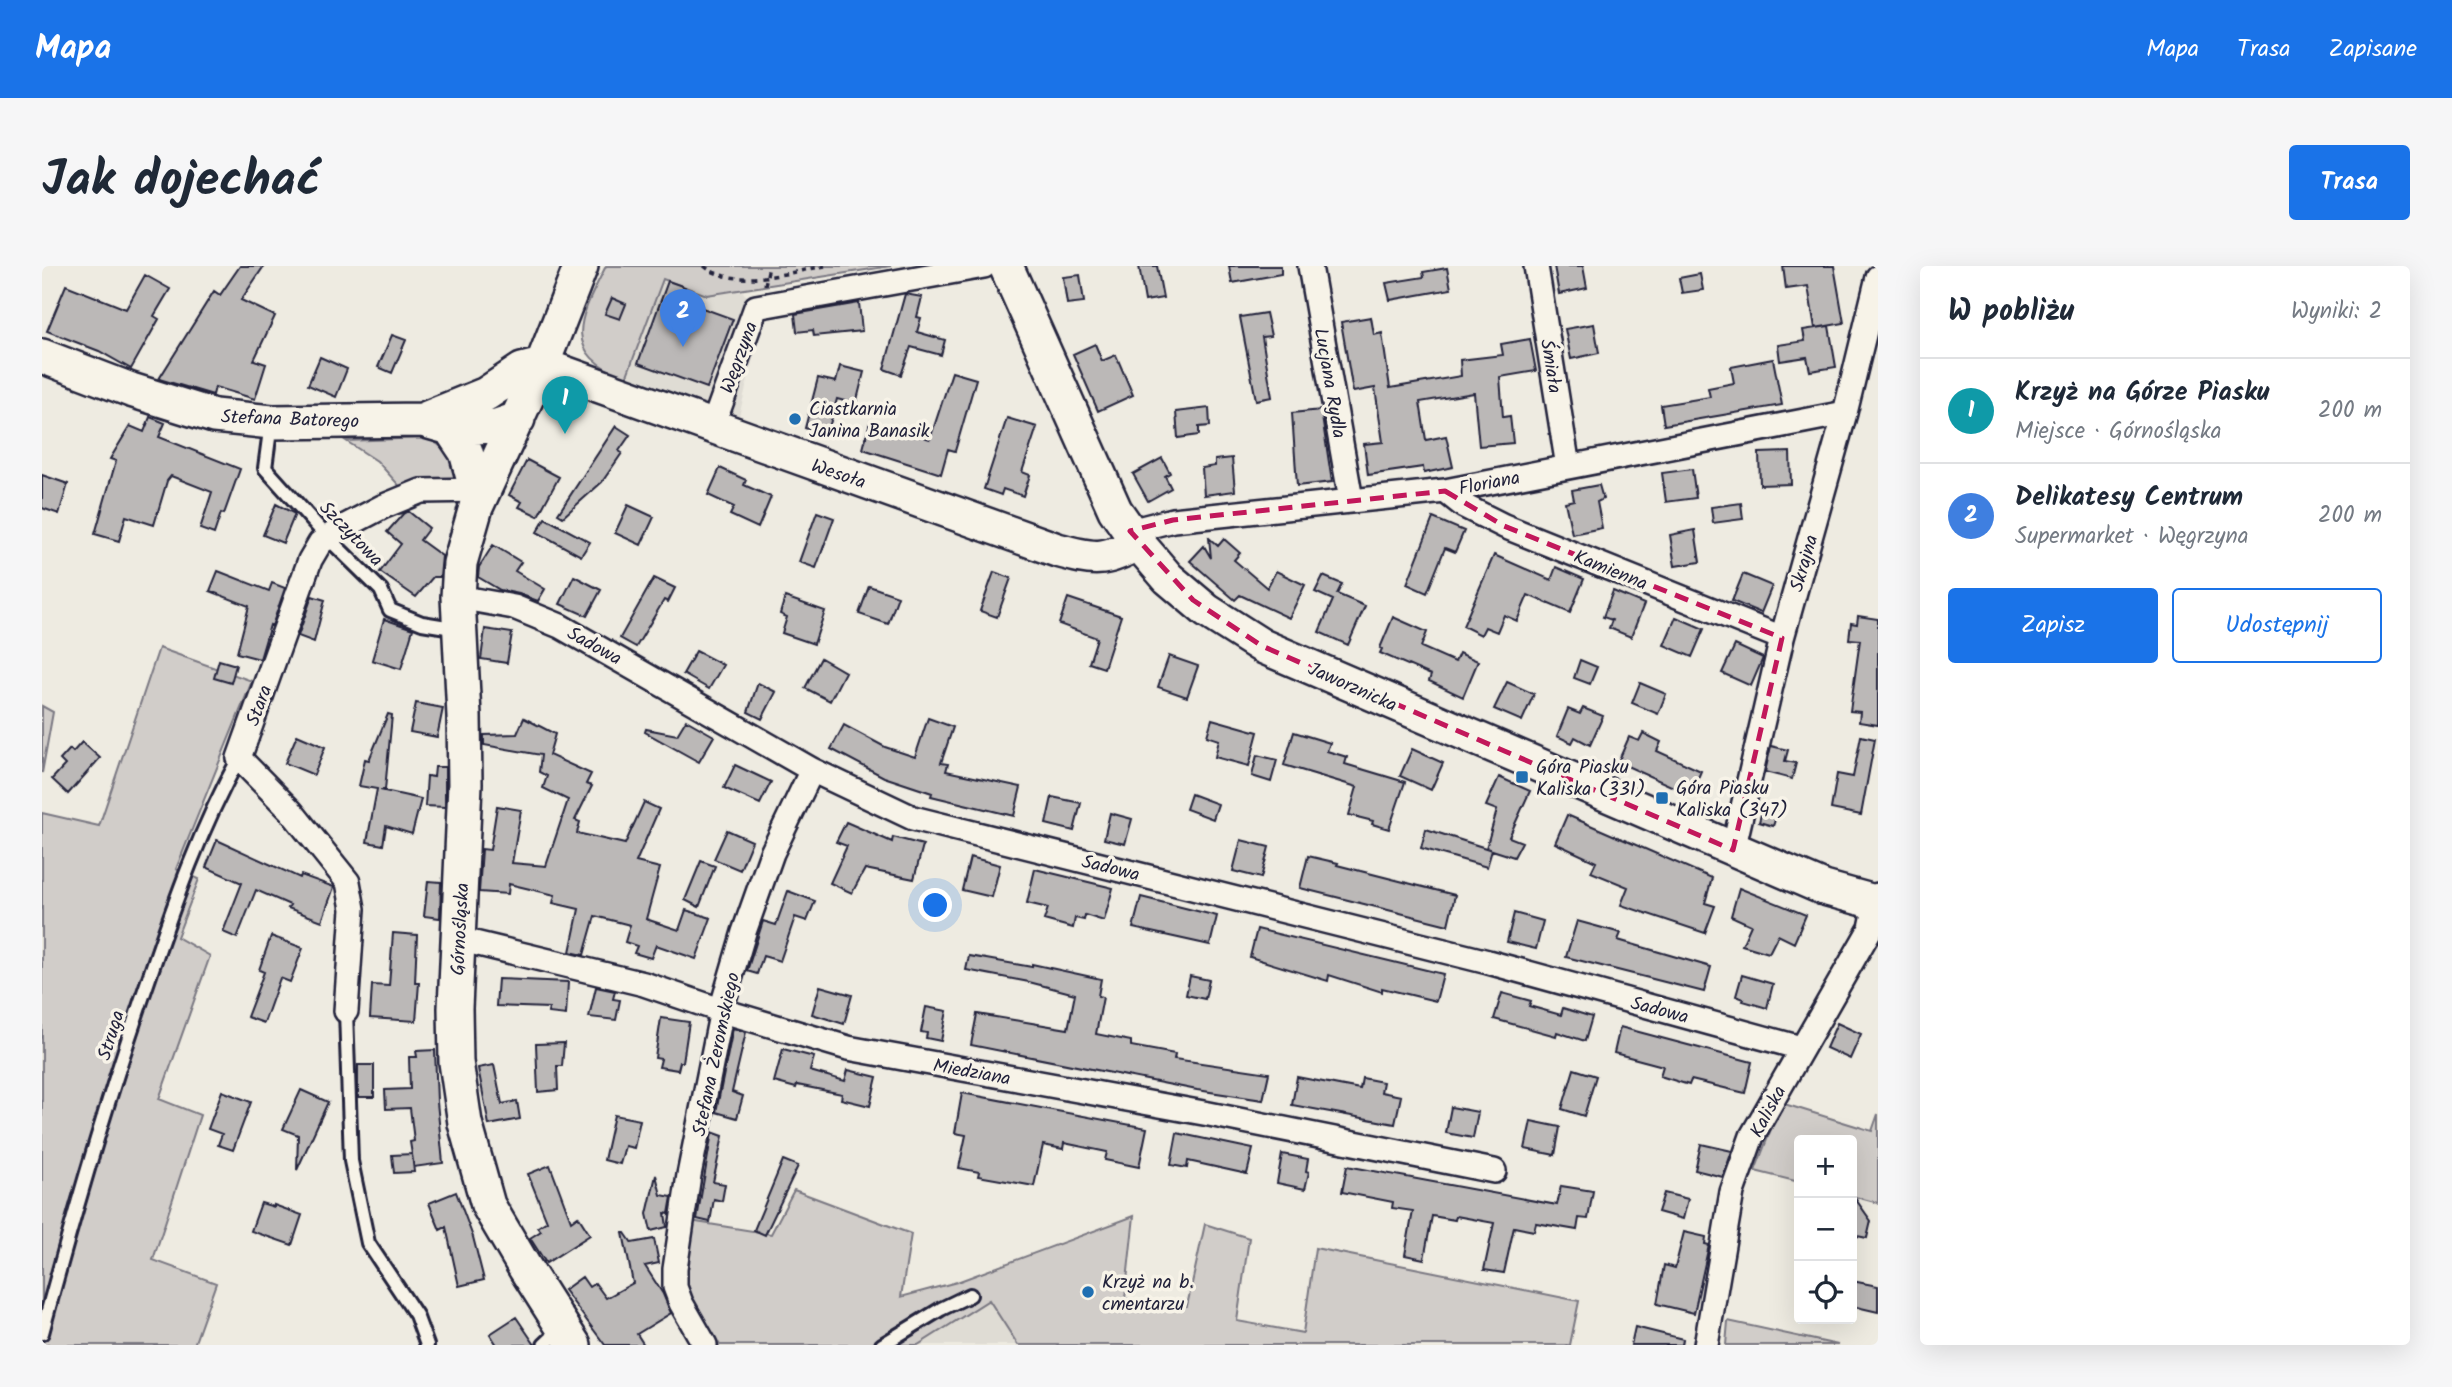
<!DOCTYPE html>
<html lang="pl">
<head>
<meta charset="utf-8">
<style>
	:root { --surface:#fff; --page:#f6f6f7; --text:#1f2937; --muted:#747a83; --line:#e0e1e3; --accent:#1a73e8 }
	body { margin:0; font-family:Kalam,sans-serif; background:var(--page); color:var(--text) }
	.controls { position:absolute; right:21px; bottom:21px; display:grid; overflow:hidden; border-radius:7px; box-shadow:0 7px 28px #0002 }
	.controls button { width:63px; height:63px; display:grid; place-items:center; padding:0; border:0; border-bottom:2px solid var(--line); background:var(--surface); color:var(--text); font:35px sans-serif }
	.you { position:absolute; left:894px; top:640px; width:24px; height:24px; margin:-18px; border:5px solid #fff; border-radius:50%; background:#1a73e8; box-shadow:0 0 0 10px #1a73e833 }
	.badge { display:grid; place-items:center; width:46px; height:46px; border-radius:50%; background:var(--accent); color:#fff; font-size:23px; font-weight:700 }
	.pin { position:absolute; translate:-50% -58px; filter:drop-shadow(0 2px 4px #0008) }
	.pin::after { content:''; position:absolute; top:37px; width:24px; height:21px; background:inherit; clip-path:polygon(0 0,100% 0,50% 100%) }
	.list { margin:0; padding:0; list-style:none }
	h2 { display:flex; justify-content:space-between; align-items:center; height:91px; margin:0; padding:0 28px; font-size:30px }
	h2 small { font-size:23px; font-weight:400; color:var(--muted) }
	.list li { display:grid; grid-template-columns:46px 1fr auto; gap:21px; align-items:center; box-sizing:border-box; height:105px; padding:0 28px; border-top:2px solid var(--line) }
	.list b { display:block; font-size:26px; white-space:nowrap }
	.list p { margin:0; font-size:23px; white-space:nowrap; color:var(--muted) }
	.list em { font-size:23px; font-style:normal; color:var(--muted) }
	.actions { display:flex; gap:14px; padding:21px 28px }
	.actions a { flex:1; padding:16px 0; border:2px solid var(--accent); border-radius:7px; text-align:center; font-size:24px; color:var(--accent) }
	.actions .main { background:var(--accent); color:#fff }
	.icon { flex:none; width:38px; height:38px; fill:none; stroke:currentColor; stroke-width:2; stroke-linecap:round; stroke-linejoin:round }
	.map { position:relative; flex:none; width:1836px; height:1079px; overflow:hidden; border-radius:7px }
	header { display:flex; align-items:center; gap:42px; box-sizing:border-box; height:98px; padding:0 35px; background:var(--accent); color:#fff }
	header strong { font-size:33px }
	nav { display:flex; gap:38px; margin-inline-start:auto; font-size:24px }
	.intro { display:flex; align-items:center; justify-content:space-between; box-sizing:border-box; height:168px; padding:0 42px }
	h1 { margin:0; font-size:49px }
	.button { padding:18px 32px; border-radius:7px; background:var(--accent); color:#fff; font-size:24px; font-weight:700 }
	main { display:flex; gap:42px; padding:0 42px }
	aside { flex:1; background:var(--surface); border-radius:7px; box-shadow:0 7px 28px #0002 }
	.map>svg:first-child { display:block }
	.built { fill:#dfdcd4 }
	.green { fill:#d1cdc9; stroke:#7a7882; stroke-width:2 }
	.building { fill:#bbb8b7; stroke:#22223b; stroke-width:2 }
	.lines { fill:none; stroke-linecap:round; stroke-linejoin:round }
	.lane-casing { stroke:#22223b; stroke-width:18 }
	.street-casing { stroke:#22223b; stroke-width:28 }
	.secondary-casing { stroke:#22223b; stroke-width:38 }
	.path { stroke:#22223b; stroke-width:3.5; stroke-dasharray:5 5; stroke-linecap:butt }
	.lane { stroke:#f7f3e8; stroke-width:12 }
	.street { stroke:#f7f3e8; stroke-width:23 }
	.secondary { stroke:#f7f3e8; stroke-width:33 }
	.marked { fill:none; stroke:#c2185b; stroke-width:5; stroke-dasharray:14 9; stroke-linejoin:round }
	.poi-dot { fill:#1f6fb2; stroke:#f7f3e8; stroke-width:2.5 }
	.labels { text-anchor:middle; stroke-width:7; stroke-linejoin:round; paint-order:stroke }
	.street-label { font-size:19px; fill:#22223b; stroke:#f7f3e8 }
	.poi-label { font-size:19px; fill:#22223b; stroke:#f7f3e8; text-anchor:start }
</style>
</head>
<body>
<header>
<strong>Mapa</strong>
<nav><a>Mapa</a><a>Trasa</a><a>Zapisane</a></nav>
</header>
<div class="intro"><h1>Jak dojechać</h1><a class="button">Trasa</a></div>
<main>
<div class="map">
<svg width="1836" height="1079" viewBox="0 0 1836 1079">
	<rect width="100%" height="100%" fill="#eeebe1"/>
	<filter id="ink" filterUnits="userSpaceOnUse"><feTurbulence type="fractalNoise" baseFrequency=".0143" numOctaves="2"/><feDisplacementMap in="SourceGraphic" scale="14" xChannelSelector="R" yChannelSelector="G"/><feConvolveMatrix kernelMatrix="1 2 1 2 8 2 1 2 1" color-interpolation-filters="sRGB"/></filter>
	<g filter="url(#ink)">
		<path class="built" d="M621,12L665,29L700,25L722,48L696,154L584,112Z
			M947,1034L976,1079H876Z"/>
		<path class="green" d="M564,0H849L665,29L621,13L584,112C516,86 539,50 564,0Z
			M382,172C402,178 413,191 414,213L361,224L335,195L304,175Z
			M117,382L210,415L134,603L157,613L135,671L168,690L117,833L158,849L111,994L174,1017L152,1079H0V547L57,560Z
			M0,440L11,446L0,507Z
			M1739,837L1830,865L1836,848V937L1810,930V874H1757V916L1713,905Z
			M752,924L869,968L859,1031L915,1016L1092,950L1083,1033L1145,1040L1163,958L1207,972L1195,1055L1261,1067L1273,982L1537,1035L1528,1079H976L947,1034L876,1079H678L642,1025L648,955L729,968Z
			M1686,1055L1796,1079H1684Z"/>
		<path class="building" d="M198,0H222L199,34L233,50L212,94L224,98L213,133L173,121L171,129L117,113L172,25L178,29Z
			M1097,0H1115L1121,32L1103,35Z
			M1187,0H1239V8L1190,17Z
			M1512,0H1541L1545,22L1517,28Z
			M1741,0H1792L1802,57L1773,62L1766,20L1744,23Z
			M1405,2L1409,23L1348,34L1344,17L1382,11L1381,6Z
			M1658,8L1661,24L1640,27L1637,12Z
			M103,9L128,23L112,50L117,53L89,103L57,85L5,65L24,19L84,43Z
			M1038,9L1042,36L1025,38L1021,11Z
			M626,15L643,21L638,34L691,53L665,122L596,97Z
			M863,28L880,31L875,51L879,52L875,66L903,74L899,89L869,81L859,109L842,103Z
			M570,32L584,38L578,53L563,48Z
			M817,37L820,65L772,70L771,64L755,66L753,48Z
			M1224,47L1229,70L1220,71L1230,131L1214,134L1198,51Z
			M1329,51L1332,69L1340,67L1348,122L1419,110L1418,94L1461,89L1459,78L1488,73L1494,105L1458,111L1461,151L1468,150L1471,177L1437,180L1432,127L1378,136L1384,174L1404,170L1411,201L1382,207L1381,201L1326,209L1322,178L1341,176L1333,122L1311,126L1299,56Z
			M1552,58L1557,87L1529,93L1523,63Z
			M1787,60L1794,101L1768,105L1765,91L1738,95L1736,79L1763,75L1761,64Z
			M350,69L364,74L350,107L336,101Z
			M1053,78L1060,95L1074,89L1091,129L1056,145L1031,88Z
			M278,91L305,103L294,131L266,119Z
			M1731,93L1740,139L1622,159L1619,139L1668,131L1666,122L1692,117L1689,101Z
			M798,100L822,106L814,138L795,133L785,169L763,162L776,112L794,116Z
			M910,106L934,113L913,185L906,183L899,208L821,183L828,156L888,173Z
			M1167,142L1168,160L1157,161V169L1136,172L1134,146Z
			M1279,144L1290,216L1255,220L1250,147Z
			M108,151L123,157L117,171L198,203L182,248L179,247L172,268L158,263L170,226L129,210L125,215L112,259L84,250L77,275L53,268L74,195L68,193L88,160L102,166Z
			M965,152L995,161L980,206L988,209L981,230L961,223L959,229L942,223Z
			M574,160L588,169L577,185L580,187L560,216L521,251L516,248Z
			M1748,186L1749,218L1718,219L1717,187Z
			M1120,192L1128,207L1123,210L1129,222L1106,235L1091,208Z
			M1190,192L1193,225L1162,229L1160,202L1173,200V194Z
			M485,194L517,211L496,250L477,241L480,236L467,229Z
			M678,202L704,214L702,219L729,231L716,262L688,249L692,241L666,229Z
			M1650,203L1654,232L1624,236L1620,207Z
			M0,209L26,218L17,248L0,242Z
			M1557,219L1561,233L1555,236L1560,262L1530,268L1523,236L1532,234L1530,224Z
			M1699,237L1701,253L1671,257L1669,241Z
			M234,238L253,248L241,277L221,269Z
			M586,239L612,251L599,279L573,267Z
			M366,245L387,262L378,274L400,290L398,311H391L374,331L338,306L359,278L345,266L361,248Z
			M775,246L792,252L774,302L757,296Z
			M503,252L548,276L539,290L495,266Z
			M1391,252L1422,265L1413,286L1403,282L1385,327L1365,318Z
			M1653,264L1658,296L1633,300L1628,269Z
			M1167,272L1176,280L1182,273L1198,287L1192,294L1225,322L1234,305L1263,319L1247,352L1198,329L1193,334L1148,295L1162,280L1169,292Z
			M451,279L479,296L473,305L503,323L496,335L477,328L458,324L436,311L437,301Z
			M1452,289L1509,314L1514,301L1542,313L1528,347L1486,329L1475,355L1462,349L1455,366L1443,361L1439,369L1421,360Z
			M176,305L227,325L230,317L243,322L230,360L228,359L218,393L195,387L207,340L168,325Z
			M952,306L969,312L955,351L938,345Z
			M1701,308L1730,320L1719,347L1690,335Z
			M532,310L559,324L545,350L518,338Z
			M1281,310L1300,318L1295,328L1323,340L1306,379L1277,366L1291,334L1273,326Z
			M612,312L633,322L626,336L622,334L594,381L578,372Z
			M827,320L856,330L846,358L817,348Z
			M1571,325L1602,338L1589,371L1567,362L1570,354L1561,351Z
			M270,330L283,334L272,376L256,370Z
			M743,331L783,345L772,378L740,367L745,351L738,348Z
			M1026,332L1079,350L1062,402L1047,397L1055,372L1017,358Z
			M1816,350L1836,353V459L1817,456L1818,446L1808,445L1818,374L1807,373L1809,357L1815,358Z
			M1351,351L1385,366L1379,381L1413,396L1417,387L1436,395L1421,431L1387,415L1389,409L1338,387L1340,383L1338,382Z
			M1634,351L1662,363L1650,391L1622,379Z
			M342,353L371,363L359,403L330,394Z
			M443,363L470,367L465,397L439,393Z
			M1693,379L1721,392L1709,420L1680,407Z
			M654,385L681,399L667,423L641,408Z
			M1127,390L1156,400L1145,431L1116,421Z
			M779,392L803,406L788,435L763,422Z
			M177,394L194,399L189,417L172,412Z
			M1538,394L1555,401L1548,418L1532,412Z
			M1465,416L1492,428L1480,455L1452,443Z
			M716,417L734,426L720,453L706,446Z
			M1598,417L1624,428L1616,448L1590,437Z
			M374,437L401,442L395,471L368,466Z
			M1541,442L1561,450L1548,479L1533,471L1530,477L1515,470L1526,443L1538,448Z
			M346,448L350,449L343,524H338L379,533L370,568L344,560L341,579L325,576L335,523L317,520L323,493L327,494Z
			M482,452L513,468L507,489L549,508L544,518L550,520L533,554L538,556L535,567L583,578L602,536L617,543L594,596L618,602L604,653L637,664L644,644L669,652L654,693L614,679L609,692L592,687L595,680L583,676L588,659L553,650L542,689L528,686L537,643L511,637L513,629L467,618L466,628L437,626L440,583L448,584L455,540L479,544L470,597L504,600L526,534L501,522L505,510L497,506L499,489L442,479V469L475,468Z
			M886,452L911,461L899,497L906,498L904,505L979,521L972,550L889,530L890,527L842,511L789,483L802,459L843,481L873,491Z
			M1170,453L1216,466L1207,500L1173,491L1177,474L1165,470Z
			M644,454L672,470L657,496L603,466L604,463L635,469Z
			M1252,466L1288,477L1285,485L1305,491L1303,498L1363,516L1347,563L1330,558L1331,555L1307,549L1315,521L1242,499Z
			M1601,467L1619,476L1615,485L1659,505L1649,529L1576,496L1587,471L1597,475Z
			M255,469L283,481L272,509L243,497Z
			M1819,470L1833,473L1819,549L1789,543L1795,508L1811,511Z
			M40,476L58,492L26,528L10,513L23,499L18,494L28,483L31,486Z
			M1729,480L1746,484L1743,495L1754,497L1750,513L1723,506Z
			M1370,483L1401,497L1389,524L1358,510Z
			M1215,489L1235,494L1229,516L1210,510Z
			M693,499L729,516L718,538L682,522Z
			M393,501H403V541L383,540L385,510L392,511Z
			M1457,511L1488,525L1467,571L1480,576L1472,591L1444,582L1455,544L1444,540Z
			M1149,528L1176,538L1171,553L1144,543Z
			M1010,531L1039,537L1032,565L1004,558Z
			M1721,541L1736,545L1731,560L1717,556Z
			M1068,547L1090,553L1083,578L1062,573Z
			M1525,549L1670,612L1663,637L1673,640L1663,667L1579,639L1586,621L1549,606L1554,596L1513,577Z
			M804,556L850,576L851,571L881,579L872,613L823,603L810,627L788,617L805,580L794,576Z
			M1384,563L1450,584L1445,601L1379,582Z
			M685,564L710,575L698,604L672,593Z
			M175,574L258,612L259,609L292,621L280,655L246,642L248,639L214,624L195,672L181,666L200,617L164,601Z
			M1199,574L1227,581L1219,612L1191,605Z
			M1266,590L1296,597L1295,599L1413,629L1406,659L1258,622Z
			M928,591L958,599L950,631L920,624Z
			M659,595L673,600L657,641L643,634Z
			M993,603L1071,622L1062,655L1043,649L1042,654L1033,652L1031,662L1002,654L1006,642L985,637Z
			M386,615L399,616L398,652L382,650Z
			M1697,622L1764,649L1752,677L1736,669L1727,687L1700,679L1709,659L1689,650Z
			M746,625L773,635L765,655L753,651L738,695L721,690L715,708L705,705L721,655L734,659Z
			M1099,631L1175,650L1168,679L1091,662Z
			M1472,647L1501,655L1494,683L1465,676Z
			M1535,655L1579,667L1576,674L1669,701L1662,726L1524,691Z
			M1215,663L1401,708L1394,735L1340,722V726L1287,709L1286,715L1208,691Z
			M351,667L375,669L373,717H377L374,755L328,752L330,719L347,720Z
			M229,670L261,682L248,716L238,712L222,757L205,751L222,706L217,704Z
			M927,690L990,701V698L1059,713L1056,730L1061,731L1054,768L1089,775V780L1133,788L1132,793L1227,807L1221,834L1155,824L929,779L935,748L1026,763L1033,728L987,716L924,704Z
			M1700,709L1731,718L1725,742L1701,735L1702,733L1694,730Z
			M1148,710L1167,714L1163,733L1144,729Z
			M456,713L526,716L524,749L506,747L507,742L454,740Z
			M778,720L810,729L802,758L770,748Z
			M554,721L573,725L571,733L578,734L574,754L547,751Z
			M1460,727L1489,735L1487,740L1519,749L1521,742L1550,751L1543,775L1515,766L1514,770L1452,753Z
			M884,741L905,745L899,775L884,772L885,767L879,766Z
			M619,752L647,756L641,796H638L636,804L617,801L619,793L613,792Z
			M1795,757L1819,768L1808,793L1784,782Z
			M1578,761L1710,796L1703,827L1649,814L1647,819L1618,810L1621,800L1572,787Z
			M691,762L704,766L690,826L701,830L695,852L674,846Z
			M522,777L520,800H515L516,824L496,826L494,778Z
			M741,783L772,791L768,805L803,815L806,804L835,811L828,840L799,833L800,828L755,819L754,822L732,816Z
			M393,784L395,836L401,897L372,901L368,876L372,875L368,842L344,843L343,824L368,823L367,791H375L374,785Z
			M316,799H332V831H316Z
			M452,799L460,838L475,835L478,853L447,859L436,802Z
			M1532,803L1554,810L1542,850L1520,843Z
			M1255,811L1318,823L1320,812L1341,816L1339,826L1359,830L1353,858L1250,839Z
			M259,824L286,836L255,904L256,869L241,863Z
			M180,825L209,836L191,884L176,879L180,868L166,863Z
			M920,827L1105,862L1097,901L1063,894L1065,886L1022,877L1021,883L1001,879L992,920L936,910L937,906L917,902L924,869L913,867Z
			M1409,841L1436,846L1431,872L1404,867Z
			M572,849L598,854L592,882L583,880L578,898L562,894Z
			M1489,855L1518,861L1513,889L1483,883Z
			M670,866L681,870L671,916L683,918L680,935L672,933L668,956L655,953Z
			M1135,867L1211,883L1205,908L1146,895L1145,902L1129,899Z
			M1659,878L1690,885L1681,911L1653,904Z
			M370,888L372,906L352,907L350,889Z
			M1240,888L1266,893L1264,905L1267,906L1263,923L1235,917Z
			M741,894L756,900L723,969L712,964Z
			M508,899L529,955L536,950L548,969L504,997L488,972L499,965L496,961L505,955L486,908Z
			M1305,900L1515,939L1519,920L1551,925L1546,953L1537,952L1535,964L1494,957L1492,965L1472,961L1462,1007L1442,1004L1452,957L1414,950L1413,954L1390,950L1382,993L1363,989L1371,945L1350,942L1351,936L1300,926Z
			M614,909L619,929L630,931L627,948L623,947L625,961L609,965L605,948Z
			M414,926L431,971L442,1014L417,1020L404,961L398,964L387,937Z
			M1622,927L1646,933L1641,953L1616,946Z
			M1810,928L1829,955L1825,972L1810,969Z
			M219,937L232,941V939L260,949L250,979L209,965Z
			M1642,966L1664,971L1663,978L1667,979L1652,1047L1615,1038L1622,999L1633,1002Z
			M581,967H583L590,977L612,973L617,997L603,1000L621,1028L629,1047L595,1068L602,1079H563L522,1024L540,1011L547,1021L553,1017L564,1032L591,1017Z
			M1810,1015L1836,1020V1046L1810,1040Z
			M474,1051L493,1079H455L448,1068Z
			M1593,1061L1641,1073L1640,1079H1589Z"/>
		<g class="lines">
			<defs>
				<path id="lane" d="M229,157L223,202L286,272L339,324L348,344L380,357L417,363
					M304,745L309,895L326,977L374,1049L385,1079
					M0,1067C32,947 67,827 108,709C133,635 159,561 197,492
					M502,1079L520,1062
					M840,1079L899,1043L928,1029"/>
				<path id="street" d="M1268,0L1309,234
					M1494,0L1526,201
					M670,162L714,41L942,0
					M1403,225L1422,240L1462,260L1740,372
					M1088,265L1131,254L1403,225L1803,147
					M416,331L472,341L518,360L770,504L871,552L1446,696L1759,782
					M1691,584L1740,372L1803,147L1836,11
					M416,673L602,718L681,745L806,782L1167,848L1452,905
					M304,745L311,643L306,616L249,545L197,492L268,294L278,277L298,263L340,241L379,225L442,224
					M663,1079L639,1037L633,1021V1003L647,909L682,734L702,666L730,587L770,504
					M1664,1079L1690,926L1710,870L1829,662L1836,629"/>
				<path id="secondary" d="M964,0L1073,244L1096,277L1126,312L1165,345L1220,380L1782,622L1836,637
					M0,90L89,124L172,150L230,156L380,154L408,162L455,160L476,153
					M500,99L1015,284C1052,294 1062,296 1096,277
					M380,154L444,128L480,104L500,99
					M408,162L424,186L430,208L442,224
					M532,1079L483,1002L446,939L423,857L414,796L413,742L423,518L422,450L416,331L418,297L434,241L500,99L539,0"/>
			</defs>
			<use href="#lane" class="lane-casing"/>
			<use href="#street" class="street-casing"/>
			<use href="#secondary" class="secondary-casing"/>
			<path class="path" d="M662,0C691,24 748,6 783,0
				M723,19L727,0"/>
			<use href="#lane" class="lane"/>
			<use href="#street" class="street"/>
			<use href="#secondary" class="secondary"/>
		</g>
	</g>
	<path class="marked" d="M1403,225L1462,260L1740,372L1691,584L1220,380L1151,334L1088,265L1131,254Z"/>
	<g class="poi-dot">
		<circle cx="753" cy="153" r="7"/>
		<rect x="1473" y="504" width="14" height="14" rx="3.5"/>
		<rect x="1613" y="525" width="14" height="14" rx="3.5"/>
		<circle cx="1046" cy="1026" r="7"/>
	</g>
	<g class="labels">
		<g class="street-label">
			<text transform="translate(696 91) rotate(-70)" y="7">Węgrzyna</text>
			<text transform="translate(1510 100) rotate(81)" y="7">Śmiała</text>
			<text transform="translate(1289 117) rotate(80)" y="7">Lucjana Rydla</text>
			<text transform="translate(248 152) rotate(2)" y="7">Stefana Batorego</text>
			<text transform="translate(797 207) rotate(19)" y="7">Wesoła</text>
			<text transform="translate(1447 216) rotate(-11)" y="7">Floriana</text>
			<text transform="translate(310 267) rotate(46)" y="7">Szczytowa</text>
			<text transform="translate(1761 297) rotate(-74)" y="7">Skrajna</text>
			<text transform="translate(1569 303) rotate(22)" y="7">Kamienna</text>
			<text transform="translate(553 379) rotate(29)" y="7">Sadowa</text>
			<text transform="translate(1311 420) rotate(24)" y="7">Jaworznicka</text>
			<text transform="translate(216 439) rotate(-70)" y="7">Stara</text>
			<text transform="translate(1069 601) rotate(14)" y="7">Sadowa</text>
			<text transform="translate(417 663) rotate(-87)" y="7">Górnośląska</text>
			<text transform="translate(1618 743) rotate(15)" y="7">Sadowa</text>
			<text transform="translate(68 769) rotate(-73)" y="7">Struga</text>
			<text transform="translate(673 788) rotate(-78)" y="7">Stefana Żeromskiego</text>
			<text transform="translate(930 805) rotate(10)" y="7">Miedziana</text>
			<text transform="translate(1725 845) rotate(-62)" y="7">Kaliska</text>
		</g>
		<g class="poi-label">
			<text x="767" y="149">Ciastkarnia<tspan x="767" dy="22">Janina Banasik</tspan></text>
			<text x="1494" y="507">Góra Piasku<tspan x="1494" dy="22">Kaliska (331)</tspan></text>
			<text x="1634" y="528">Góra Piasku<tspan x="1634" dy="22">Kaliska (347)</tspan></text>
			<text x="1060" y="1022">Krzyż na b.<tspan x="1060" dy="22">cmentarzu</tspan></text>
		</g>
	</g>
</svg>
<div class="controls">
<button>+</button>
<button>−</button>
<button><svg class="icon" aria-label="locate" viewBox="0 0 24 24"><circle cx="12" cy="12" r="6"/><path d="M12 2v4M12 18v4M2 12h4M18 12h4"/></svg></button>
</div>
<div class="you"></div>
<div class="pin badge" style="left:523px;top:168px;background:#0f9aa8">1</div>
<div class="pin badge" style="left:641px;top:81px;background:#3f7fe0">2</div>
</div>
<aside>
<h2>W pobliżu<small>Wyniki: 2</small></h2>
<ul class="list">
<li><span class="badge" style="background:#0f9aa8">1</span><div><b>Krzyż na Górze Piasku</b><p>Miejsce · Górnośląska</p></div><em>200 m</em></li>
<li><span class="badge" style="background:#3f7fe0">2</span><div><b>Delikatesy Centrum</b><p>Supermarket · Węgrzyna</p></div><em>200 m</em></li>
</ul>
<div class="actions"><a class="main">Zapisz</a><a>Udostępnij</a></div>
</aside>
</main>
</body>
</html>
